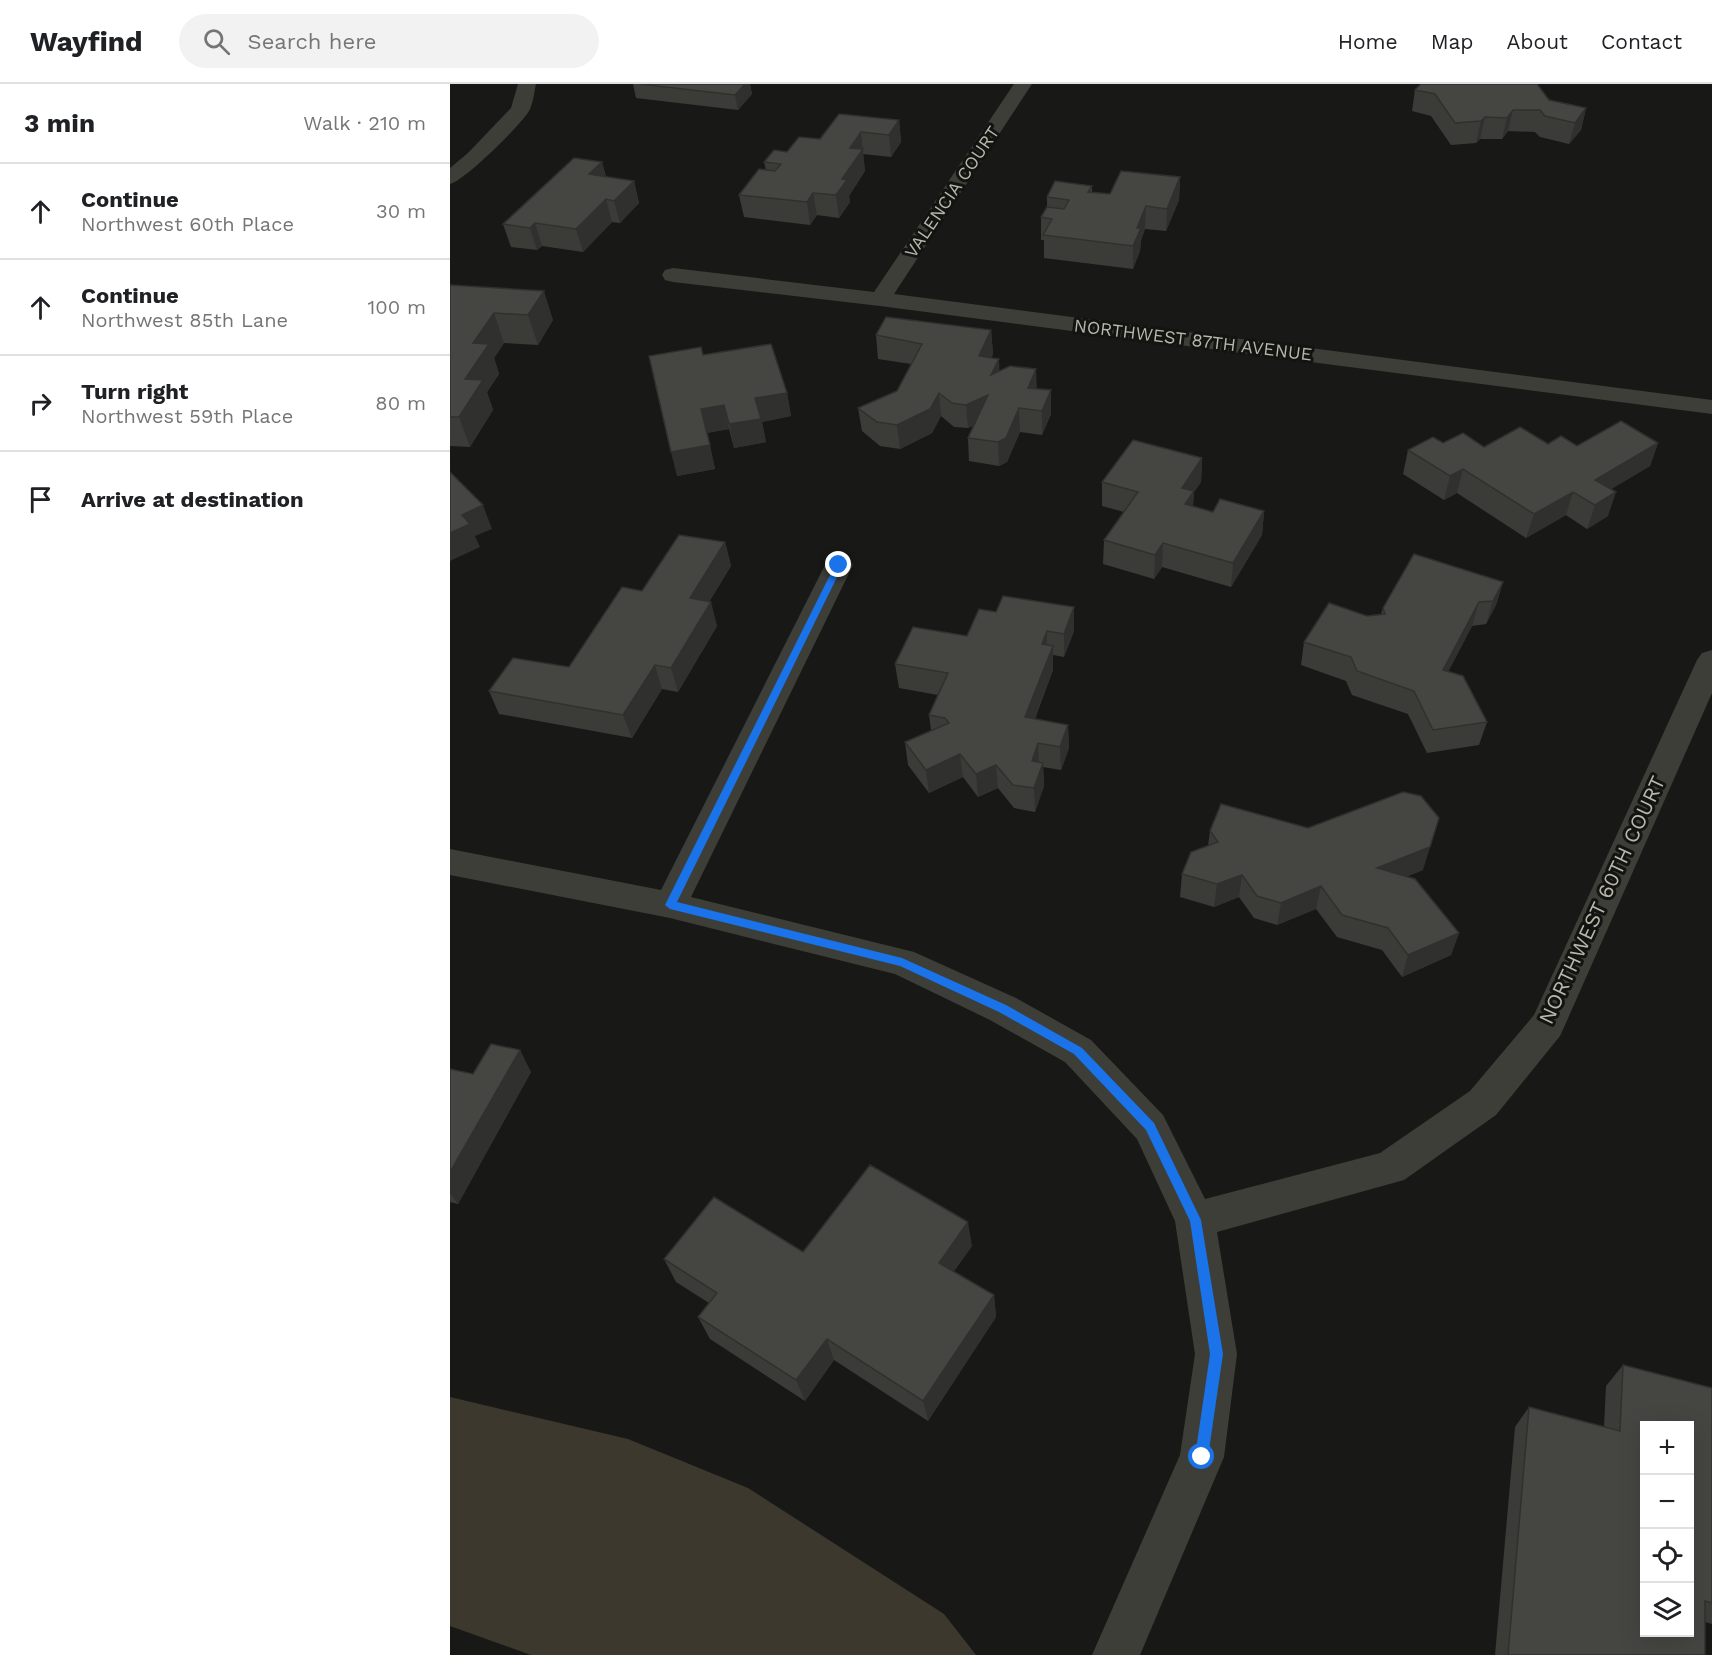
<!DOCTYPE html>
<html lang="en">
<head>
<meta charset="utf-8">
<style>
	:root { --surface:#fff; --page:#f2f2f2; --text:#202124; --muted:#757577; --line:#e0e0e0 }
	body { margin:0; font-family:"Work Sans",sans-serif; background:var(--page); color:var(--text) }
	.controls { position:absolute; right:18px; bottom:18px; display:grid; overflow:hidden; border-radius:0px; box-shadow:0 6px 24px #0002 }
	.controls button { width:54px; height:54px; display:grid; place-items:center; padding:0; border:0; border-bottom:2px solid var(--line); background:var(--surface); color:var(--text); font:30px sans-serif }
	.stop { position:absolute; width:18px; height:18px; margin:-14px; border:4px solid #1a73e8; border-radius:50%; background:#fff }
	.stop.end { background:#1a73e8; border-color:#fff; box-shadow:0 2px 6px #0008 }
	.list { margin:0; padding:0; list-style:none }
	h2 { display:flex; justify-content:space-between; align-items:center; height:78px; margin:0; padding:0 24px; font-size:26px }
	h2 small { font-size:20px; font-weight:400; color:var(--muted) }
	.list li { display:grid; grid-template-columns:39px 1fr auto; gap:18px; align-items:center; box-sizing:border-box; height:96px; padding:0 24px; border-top:2px solid var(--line) }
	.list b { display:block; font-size:22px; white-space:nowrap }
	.list p { margin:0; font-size:20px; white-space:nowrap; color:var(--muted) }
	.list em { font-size:20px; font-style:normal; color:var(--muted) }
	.icon { flex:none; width:33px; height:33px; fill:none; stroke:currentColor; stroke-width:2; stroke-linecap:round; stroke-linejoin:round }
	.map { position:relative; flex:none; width:1262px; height:1571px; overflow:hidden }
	header { display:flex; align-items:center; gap:36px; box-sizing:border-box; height:84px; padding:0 30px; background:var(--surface); border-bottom:2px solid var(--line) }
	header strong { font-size:28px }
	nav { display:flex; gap:33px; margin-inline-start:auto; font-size:21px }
	.search { width:420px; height:54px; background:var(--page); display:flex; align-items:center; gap:15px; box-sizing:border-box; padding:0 21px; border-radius:33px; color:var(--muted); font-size:22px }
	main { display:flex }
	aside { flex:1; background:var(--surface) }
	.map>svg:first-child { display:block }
	.water { fill:#3c382e }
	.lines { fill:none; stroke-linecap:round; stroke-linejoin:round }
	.minor { fill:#3d3e38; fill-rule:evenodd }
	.wall { fill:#3b3c38 }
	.shaded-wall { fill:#30312e }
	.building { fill:#454641; stroke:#30312e; stroke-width:1.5; fill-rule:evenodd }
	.route { fill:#1a73e8 }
	.labels { text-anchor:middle; stroke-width:6; stroke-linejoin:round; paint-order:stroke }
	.far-street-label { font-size:18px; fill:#b8b7aa; stroke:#131412 }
	.street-label { font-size:21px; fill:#b8b7aa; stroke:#131412 }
</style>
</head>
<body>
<header>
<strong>Wayfind</strong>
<div class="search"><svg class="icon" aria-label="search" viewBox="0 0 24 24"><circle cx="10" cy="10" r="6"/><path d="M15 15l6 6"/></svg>Search here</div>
<nav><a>Home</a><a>Map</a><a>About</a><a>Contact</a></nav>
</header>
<main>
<aside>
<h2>3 min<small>Walk · 210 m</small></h2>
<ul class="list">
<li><svg class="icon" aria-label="ahead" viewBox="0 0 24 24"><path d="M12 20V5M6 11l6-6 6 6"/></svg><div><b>Continue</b><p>Northwest 60th Place</p></div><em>30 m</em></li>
<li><svg class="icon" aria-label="ahead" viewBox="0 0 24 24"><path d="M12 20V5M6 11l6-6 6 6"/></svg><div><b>Continue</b><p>Northwest 85th Lane</p></div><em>100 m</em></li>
<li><svg class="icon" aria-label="right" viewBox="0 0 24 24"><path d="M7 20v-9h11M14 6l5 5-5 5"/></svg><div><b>Turn right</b><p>Northwest 59th Place</p></div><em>80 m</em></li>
<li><svg class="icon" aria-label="arrive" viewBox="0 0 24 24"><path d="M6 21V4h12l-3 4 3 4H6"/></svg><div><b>Arrive at destination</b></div></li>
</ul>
</aside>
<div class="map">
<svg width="1262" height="1571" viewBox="0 0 1262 1571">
	<rect width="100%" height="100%" fill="#181917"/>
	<path class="water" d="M0,1313L178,1355L298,1404L494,1530L526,1571H81L0,1542Z"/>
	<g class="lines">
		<path class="minor" d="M68,0H86C84,9 83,20 79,27C70,42 15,96 0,100V84L18,69L61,24Z
			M564,0H582L444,210L1262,316V330L430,222L223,198L215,196L212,191L215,186L223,184L424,208Z
			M389,472L399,475L403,481L241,813L464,868L566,914L641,956L713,1031L755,1115L930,1069L1020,1007L1084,931L1247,576L1252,569L1262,566V609L1115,941L1110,952L1046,1031L954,1096L767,1148L787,1270L774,1373L690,1571H642L730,1371L745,1270L725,1137L687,1055L615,978L540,936L445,890L220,834L0,791V765L211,806L375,481L379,475Z"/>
	</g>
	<path class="wall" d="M183,0H300L302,10L288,26L186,14Z
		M965,6L1099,16L1136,24L1131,46L1119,60L1090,53L1085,48L1058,47L1052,55H1030L1026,59L1001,61L981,32L962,27Z
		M449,36L451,58L441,73L413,70L415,87L399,112L400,118L389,134L367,131L360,141L294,133L289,111L316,86L314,78L337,68L370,55Z
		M152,78L156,93L184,97L189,119L170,139L162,138L133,168L92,162L87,166L61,163L53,140Z
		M730,93L729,116L716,147L695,145L691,156L690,167L683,185L594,174V156H591V133L597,123V113L642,102V108L660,110Z
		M0,201L103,236L88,261L54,259L44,274L49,290L37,308L43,326L20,363L0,362Z
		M541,246L543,270L541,274L549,275V287L586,285V305L601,306V330L592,351L570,348L557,378L549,382L519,377L518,354L523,342L518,344L504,343L491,332L482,349L450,365L430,362L412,347L408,324L447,307L461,280L428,275L426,251Z
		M253,271L337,309L341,332L312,338L316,358L284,364L279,345L257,349L265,385L227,392Z
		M993,359L1034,363L1098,360L1127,362L1208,359L1200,382L1161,405L1158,432L1137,445L1116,431L1076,454L1007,409L994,416L953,390L958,366Z
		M752,374L751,398L744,408L743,422L763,428L814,427L812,451L781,503L712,483L704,495L653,480L654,456L674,428L652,422V398Z
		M275,458L281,482L259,518L267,542L228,608L212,605L182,654L49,630L39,607L119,583L192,507Z
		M1053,498L1046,521L1036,540L1022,542L998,588L1037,638L1029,661L977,669L958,630L902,611L896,597L851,581L854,558L917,532L931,530L933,524Z
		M624,523V547L614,573L603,571V586L585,635L618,641L619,664L611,686L593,683L594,702L585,728L564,724L548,704L528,713L513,693L479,709L458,681L455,658L481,646L479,631L488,611L449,604L445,580L517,552L546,528Z
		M760,747L973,786L957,792L1009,849L1001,871L952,893L932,866L887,853L866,825L827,841L804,834L789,813L764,823L730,813L732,790L758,762Z
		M0,985L23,990L81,988L8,1120L0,1118Z
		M522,1162L504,1187L544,1211L546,1233L478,1337L384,1276L355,1317L260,1255L248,1233L259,1219L226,1198L214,1175L353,1168Z
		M1173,1281L1262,1304V1540L1255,1538V1571H1045L1065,1343L1079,1323L1154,1343L1156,1302Z"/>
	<path class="shaded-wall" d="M295,0H300L302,10L288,26L285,11Z
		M1136,24L1131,46L1119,60L1125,39Z
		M1063,26L1058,47L1052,55L1057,34Z
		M1035,33L1030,55L1026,59L1031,37Z
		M449,36L451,58L441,73L439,51Z
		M411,48L415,87L399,112L400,118L389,134L386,111L400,64Z
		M152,78L158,100L139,90Z
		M730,93L729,116L716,147L717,125Z
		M184,97L189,119L170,139L164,117Z
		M363,109L367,131L360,141L357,118Z
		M156,115L162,138L133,168L126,145Z
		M696,122L695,145L691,156L690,167L683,185V162L687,144Z
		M85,139L92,162L87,166L80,144Z
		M94,207L103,236L88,261L78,231Z
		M44,229L54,259L44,274L49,290L37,308L43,326L20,363L9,333L15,295L23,259Z
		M541,246L543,270L530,296L529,272Z
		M549,275L550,298L541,291Z
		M586,285L587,309L578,327V304Z
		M601,306V330L592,351V327Z
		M337,309L341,332L312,338L316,358L284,364L279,340L305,314Z
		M489,309L491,332L482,349L450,365L447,341Z
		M538,311L539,334L518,344L516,321Z
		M274,321L279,345L256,349L251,325Z
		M569,324L570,348L557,378L549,382L548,358Z
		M1208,359L1200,382L1140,418L1145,396Z
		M260,361L265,385L227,392L221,368Z
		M752,374L751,398L744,408L742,430L734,444L732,404Z
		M1013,385L1007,409L994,416L1000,392Z
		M1123,408L1116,431L1076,454L1084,430Z
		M1166,408L1158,432L1137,445L1145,421Z
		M33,421L42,445L25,452L30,463L0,477V449L12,431Z
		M814,427L812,451L781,503L783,479Z
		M275,458L281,482L246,538L240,514Z
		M713,459L712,483L704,495L705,471Z
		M1053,498L1046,521L1036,540L1043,517Z
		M261,518L267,542L228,608L221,584Z
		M1029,518L1022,542L987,609L993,586Z
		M624,523V547L614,573V550Z
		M597,547V571L592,560Z
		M603,562V586L576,657L575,633Z
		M205,581L212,605L182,654L173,631Z
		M618,641L619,664L611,686L610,663Z
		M588,659L589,682L582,677Z
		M510,670L513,693L479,709L476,686Z
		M593,679L594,702L585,728L584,704Z
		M546,681L548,704L528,713L526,690Z
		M989,734L973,786L922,807L927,784Z
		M792,791L789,813L764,823L767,800Z
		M871,802L866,825L827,841L831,819Z
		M1009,849L1001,871L952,893L958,871Z
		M70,966L81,988L8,1120L0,1109V1088Z
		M518,1138L522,1162L493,1202L489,1179Z
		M544,1211L546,1233L478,1337L473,1317Z
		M377,1255L384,1276L355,1317L346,1296Z"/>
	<path class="building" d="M190,0H295L285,11Z
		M971,0H1087L1099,16L1136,24L1125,39L1095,32L1090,26H1063L1057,34L1035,33L1031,37L1005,39L985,10L965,6Z
		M389,30L449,36L439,51L411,48L400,64L413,65L392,95L397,96L386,111L363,109L357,118L289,111L309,85L325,87L331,80L314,78L324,66L337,68L349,53L370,55Z
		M124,74L152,78L139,90L184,97L164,117L156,115L126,145L85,139L80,144L53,140Z
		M671,87L730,93L717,125L696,122L687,144H691L683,162L593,151L602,135L591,133L597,123L614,125L619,116L597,113L605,97L642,102L638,108L660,110Z
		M0,201L94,207L78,231L44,229L23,259L39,260L15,295L33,296L9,333H0Z
		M436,233L541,246L529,272L549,275L541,291L560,282L586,285L578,304L601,306L592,327L569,324L556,354L548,358L518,354L538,311L516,321L502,319L489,309L480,325L447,341L427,338L408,324L447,307L472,260L426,251Z
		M321,260L337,309L305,314L311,335L279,340L274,321L251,325L260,361L221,368L199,272L251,263L253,271Z
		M1171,337L1208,359L1145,396L1166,408L1145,421L1123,408L1084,430L1013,385L1000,392L958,366L983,353L993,359L1013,349L1034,363L1070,343L1098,360L1111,352L1127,362Z
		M683,356L752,374L732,404L744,407L735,420L763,428L770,415L814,427L783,479L713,459L705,471L654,456L688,408L652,398Z
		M0,388L33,421L12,431L20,440L0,449Z
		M229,451L275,458L240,514L261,518L221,584L205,581L173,631L39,607L63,574L119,583L172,503L192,507Z
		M964,470L1053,498L1043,517L1029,518L993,586L1013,592L1037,638L983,646L964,607L907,587L901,573L854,558L879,519L917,532L935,530L933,524Z
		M553,512L624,523L614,550L597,547L592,560L603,562L575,633L618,641L610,663L588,659L582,677L593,679L584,704L563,701L546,681L526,690L510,670L476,686L455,658L499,639L495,634L479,631L498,589L445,580L463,543L517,552L529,525L546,528Z
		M953,708L971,712L989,734L980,763L927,784L965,795L1009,849L958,871L938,844L892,831L871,802L831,819L807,812L792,791L767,800L732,790L741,768L768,758L760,747L771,720L858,744Z
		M41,960L70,966L0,1088V985L23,990Z
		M420,1081L518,1138L489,1179L544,1211L473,1317L377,1255L346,1296L248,1233L267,1209L214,1175L264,1113L353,1168Z
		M1173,1281L1262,1304V1519L1255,1517V1571H1058L1079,1323L1170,1347ZM1194,1341H1239V1548H1194Z"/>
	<path class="route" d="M389,478L393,481L227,818L452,874L556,921L632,964L704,1039L751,1136L773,1270L758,1373L756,1378L752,1380L747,1378L745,1373L760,1270L740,1137L696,1046L624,970L549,928L450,882L220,825L215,821L385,481Z"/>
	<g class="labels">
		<g class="far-street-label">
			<text transform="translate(502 108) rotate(-56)" y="6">VALENCIA COURT</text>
			<text transform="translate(743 256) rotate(7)" y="6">NORTHWEST 87TH AVENUE</text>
		</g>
		<g class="street-label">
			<text transform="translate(1152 816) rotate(-65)" y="7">NORTHWEST 60TH COURT</text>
		</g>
	</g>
</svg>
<div class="controls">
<button>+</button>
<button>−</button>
<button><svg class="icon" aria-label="locate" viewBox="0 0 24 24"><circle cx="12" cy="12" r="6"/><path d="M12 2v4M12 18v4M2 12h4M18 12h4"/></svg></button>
<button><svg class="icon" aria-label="layers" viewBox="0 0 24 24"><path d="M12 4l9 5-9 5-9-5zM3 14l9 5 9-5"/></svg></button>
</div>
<div class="stop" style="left:752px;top:1373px"></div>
<div class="stop end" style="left:389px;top:481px"></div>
</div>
</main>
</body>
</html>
